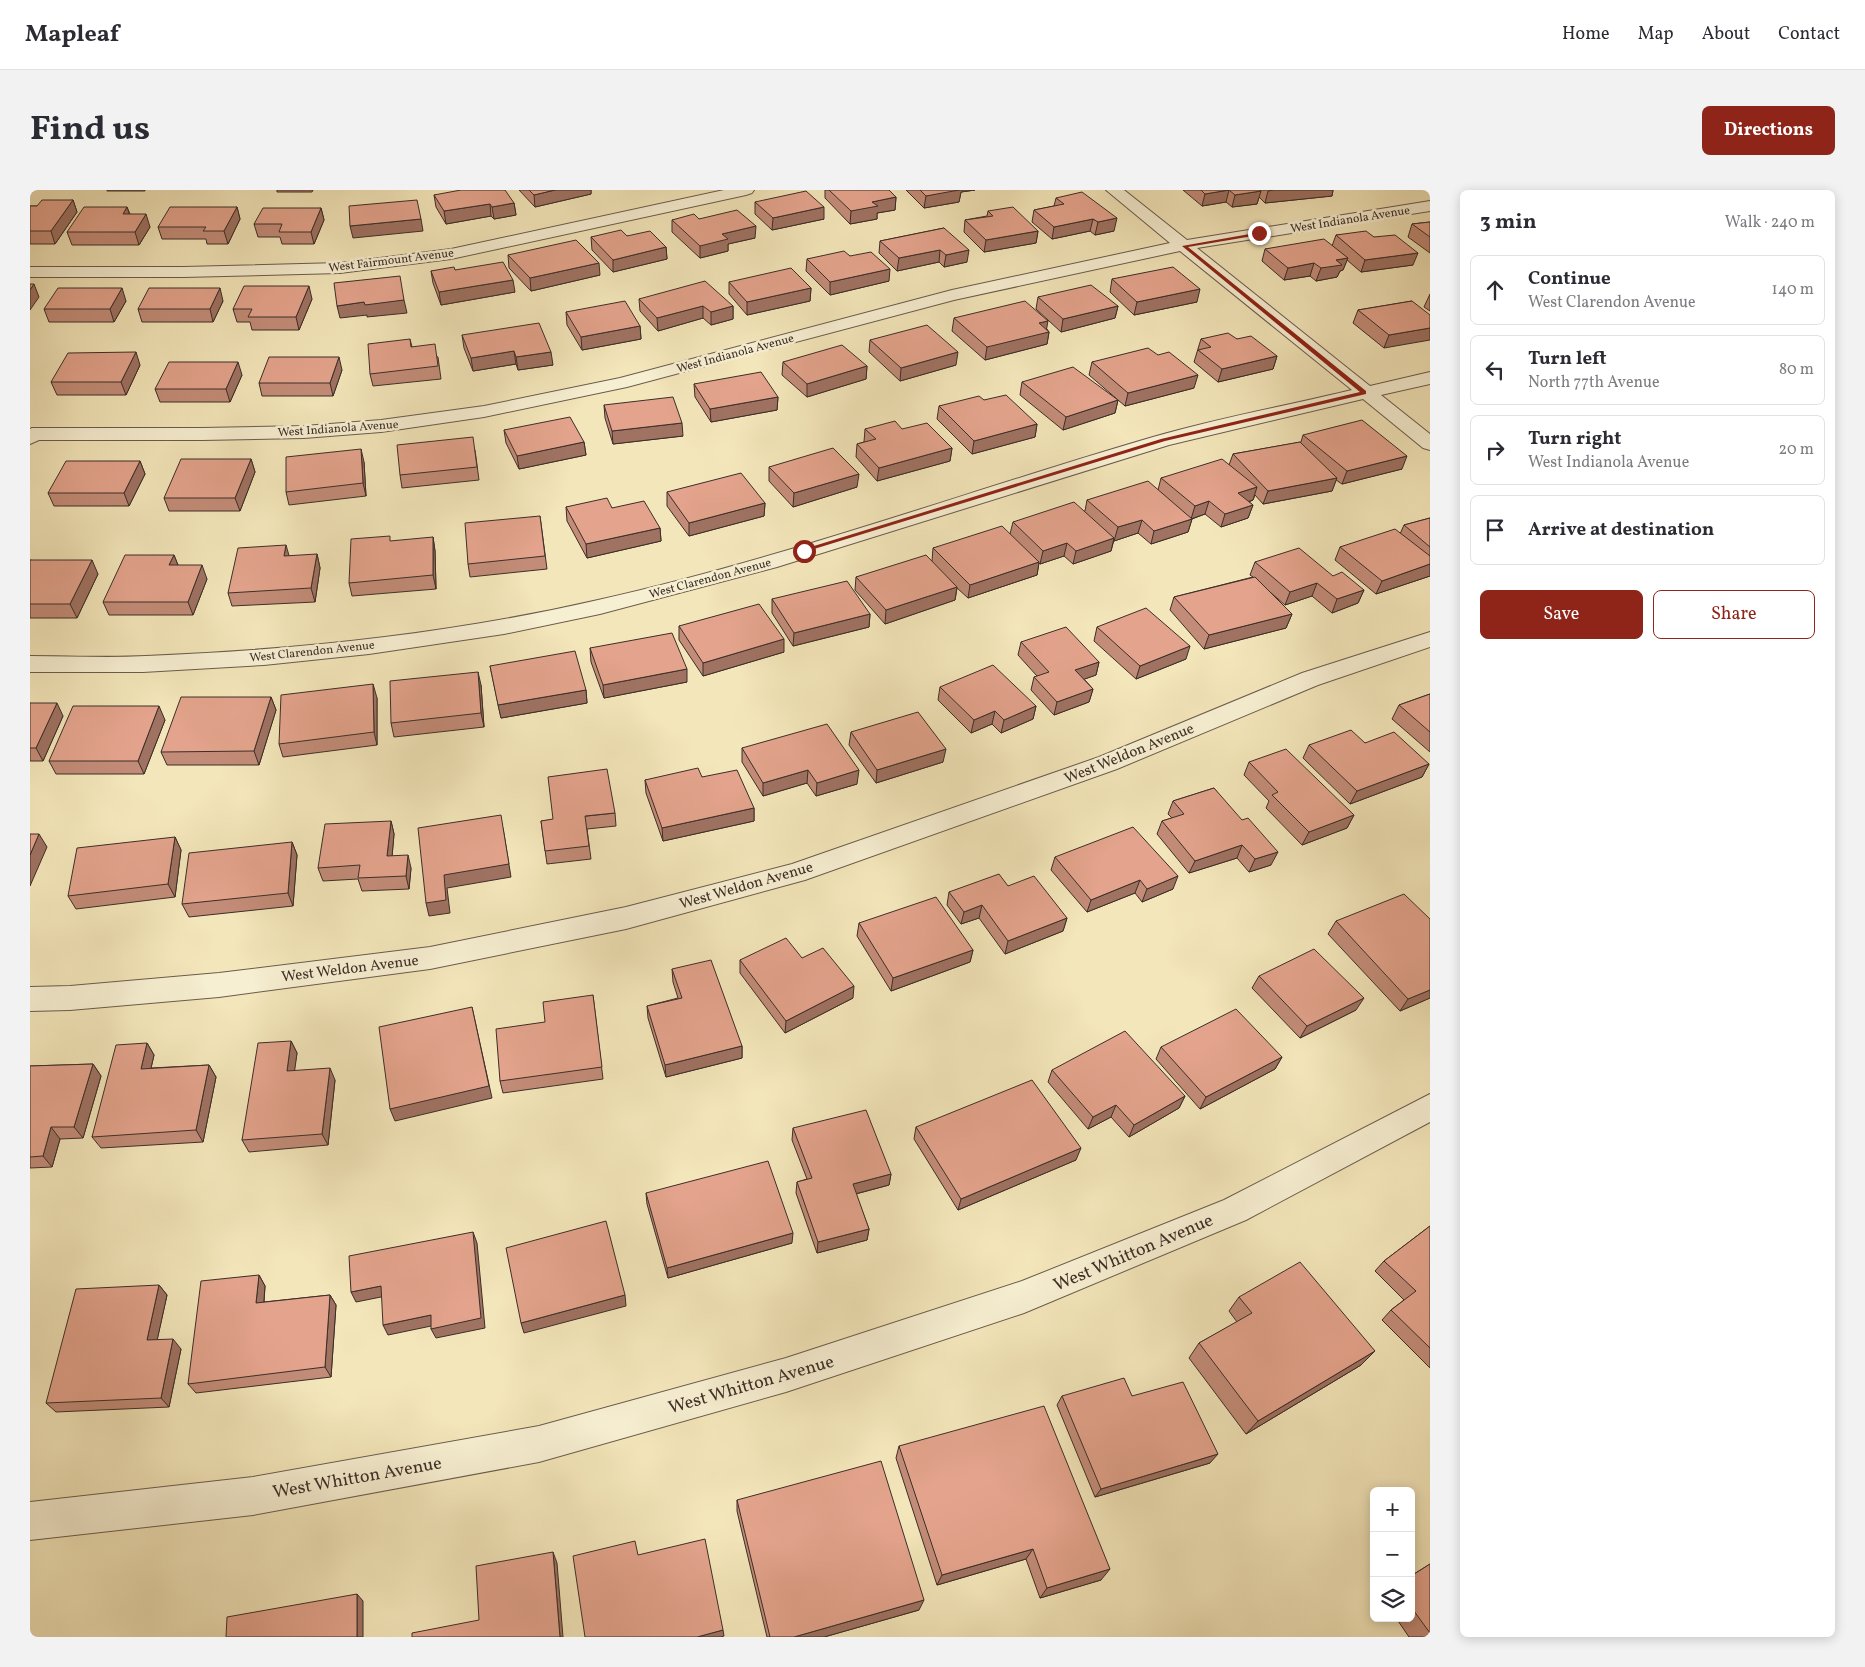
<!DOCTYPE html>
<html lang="en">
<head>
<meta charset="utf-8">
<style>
	:root { --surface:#fff; --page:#f2f2f3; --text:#2b2b33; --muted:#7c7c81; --line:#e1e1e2; --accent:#8f2418 }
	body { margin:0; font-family:Vollkorn,serif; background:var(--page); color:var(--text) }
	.controls { position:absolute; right:15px; bottom:15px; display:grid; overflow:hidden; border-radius:8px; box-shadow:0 2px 12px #0003 }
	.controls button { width:45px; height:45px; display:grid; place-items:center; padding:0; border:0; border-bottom:1px solid var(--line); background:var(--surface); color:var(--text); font:25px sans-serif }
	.stop { position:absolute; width:15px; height:15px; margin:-11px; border:4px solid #8f2418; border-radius:50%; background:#fff }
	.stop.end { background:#8f2418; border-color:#fff; box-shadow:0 1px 5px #0008 }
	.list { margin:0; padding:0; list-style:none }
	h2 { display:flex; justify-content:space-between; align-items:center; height:65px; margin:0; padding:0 20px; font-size:21px }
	h2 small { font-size:16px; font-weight:400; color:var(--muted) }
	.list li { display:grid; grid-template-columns:32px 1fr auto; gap:15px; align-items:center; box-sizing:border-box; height:70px; margin:0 10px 10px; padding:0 10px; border:1px solid var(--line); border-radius:8px }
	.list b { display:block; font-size:19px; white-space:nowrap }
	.list p { margin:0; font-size:16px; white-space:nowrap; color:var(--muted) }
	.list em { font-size:16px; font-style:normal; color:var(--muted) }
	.actions { display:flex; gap:10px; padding:15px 20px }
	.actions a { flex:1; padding:11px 0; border:1px solid var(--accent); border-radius:8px; text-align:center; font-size:18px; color:var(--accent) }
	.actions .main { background:var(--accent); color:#fff }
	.icon { flex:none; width:28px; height:28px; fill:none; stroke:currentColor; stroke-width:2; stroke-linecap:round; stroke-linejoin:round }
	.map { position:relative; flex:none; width:1400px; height:1447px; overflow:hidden; border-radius:8px }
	header { display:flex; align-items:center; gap:30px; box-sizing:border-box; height:70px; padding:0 25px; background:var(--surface); border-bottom:1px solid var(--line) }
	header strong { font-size:24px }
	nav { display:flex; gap:28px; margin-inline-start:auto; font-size:18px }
	.intro { display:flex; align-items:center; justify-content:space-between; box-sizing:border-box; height:120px; padding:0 30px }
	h1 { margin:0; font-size:35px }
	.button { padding:12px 22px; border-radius:8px; background:var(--accent); color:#fff; font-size:18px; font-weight:700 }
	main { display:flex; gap:30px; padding:0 30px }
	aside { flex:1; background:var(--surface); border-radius:8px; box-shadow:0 2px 12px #0003 }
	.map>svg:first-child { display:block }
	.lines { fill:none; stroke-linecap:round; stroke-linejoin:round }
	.street-casing { stroke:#6a5c4c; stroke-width:2 }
	.street { fill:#f7efd2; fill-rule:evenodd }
	.wall { fill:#c38c78; stroke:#3c2e28 }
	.shaded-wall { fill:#9f7262; stroke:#3c2e28 }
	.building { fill:#e3a38c; stroke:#3c2e28 }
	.route { fill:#8f2418 }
	.labels { text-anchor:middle; stroke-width:5; stroke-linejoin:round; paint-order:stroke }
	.far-street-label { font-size:12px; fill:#3c2e28; stroke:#f7efd2 }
	.street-label { font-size:15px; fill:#3c2e28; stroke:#f7efd2 }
	.near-street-label { font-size:18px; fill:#3c2e28; stroke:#f7efd2 }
</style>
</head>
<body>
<header>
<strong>Mapleaf</strong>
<nav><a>Home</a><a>Map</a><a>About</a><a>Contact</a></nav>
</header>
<div class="intro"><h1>Find us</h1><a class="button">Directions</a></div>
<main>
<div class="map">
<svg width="1400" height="1447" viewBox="0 0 1400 1447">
	<rect width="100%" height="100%" fill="#f3e6ba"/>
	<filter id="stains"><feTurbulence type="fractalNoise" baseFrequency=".004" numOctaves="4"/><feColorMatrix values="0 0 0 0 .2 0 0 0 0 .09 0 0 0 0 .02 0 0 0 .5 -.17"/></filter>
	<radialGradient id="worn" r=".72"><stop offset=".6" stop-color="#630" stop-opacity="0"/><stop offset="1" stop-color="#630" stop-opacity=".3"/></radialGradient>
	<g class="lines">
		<defs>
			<path id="street" d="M694,0H724L722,3L716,5L421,69L310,83L153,87H0V77H153L310,73L421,59Z
				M1076,0H1094L1157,50L1400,11V21L1167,58L1340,196L1400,182V194L1351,205L1400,244V260L1393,258L1333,209L1139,255L747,377L570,424L474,444L339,464L234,475L113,482H0V466C38,466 77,468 116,466C267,460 420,444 568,410C756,368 938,301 1123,247C1188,228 1256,216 1322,200L1150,61L924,110L597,197L454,227L351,242L274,248L172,250H9L0,254V239L2,238H172L274,236L351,230L454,216L590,188L922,100L1140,53Z
				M1400,442V457L1288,495L1087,579L775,690L596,739L400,779L189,807L40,820L0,821V797L40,796L189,783L400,757L596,717L762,674L1069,567L1272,483Z
				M1400,904V932L1216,1030L994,1123L756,1202L509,1272L223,1325L0,1350V1312L223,1287L509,1236L756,1168L992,1091L1194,1010Z"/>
		</defs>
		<use href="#street" class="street-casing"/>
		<use href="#street" class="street"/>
	</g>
	<path class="wall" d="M77,0H115V1H77Z
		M247,0H283L282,2H247Z
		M489,0H561V4L505,17Z
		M795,0H859L866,7L865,20L847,23V29L820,34L795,8Z
		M876,0H945L931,2L929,12L894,18Z
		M1153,0H1303L1302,6L1235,13L1229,7L1227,14L1202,17L1196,12L1172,16Z
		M404,5L484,13L486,25L464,29L461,26L416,34L406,17Z
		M1026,8L1084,41L1065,45L1060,41L1022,49L1002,32L1004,20L1024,16Z
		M43,10L47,22L25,54H0V16H7Z
		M725,12L794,29L742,40L725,24Z
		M97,17L100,24L120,37L109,55H42L37,42Z
		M207,17L210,29L198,54H177L176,49H132L128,37Z
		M291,18L294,30L284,54H252L250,47H228L224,34Z
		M958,21L1008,41L1006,53L954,62L934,42L935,30L957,26Z
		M669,29L725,48L698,54V61L670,68L642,42V30Z
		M1400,32V63L1378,47L1382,34Z
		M914,38L937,72L914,77L909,72L867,81L849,63L850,51Z
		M1306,45L1344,47L1383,75L1331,82L1317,70L1313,80L1310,81L1307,87L1286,91L1280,86L1254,90L1232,71L1235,59L1302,56Z
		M597,46L636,57L637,69L583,82L562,60L561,47Z
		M478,65L570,85L501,101L479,78Z
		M820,66L859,91L800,105L776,81L777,69Z
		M425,80L485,102L411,115L403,93L401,81Z
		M1082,89L1167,112L1104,125L1080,102Z
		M699,92L781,98L780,111L717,125L699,104Z
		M1400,104V121L1394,117Z
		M1008,107L1088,116L1085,128L1031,142L1006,119Z
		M282,109L269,140H222L220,132H207L203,119Z
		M609,109L703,116V129L681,135L673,128L628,141L610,121Z
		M96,111L84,132H19L14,119Z
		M193,111L183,132H112L108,119Z
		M1382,111L1354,158L1323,133L1328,120Z
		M536,122L610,136L611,149L552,160L537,135Z
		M924,128L1017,139L1019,142L1017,154L955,170L922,141Z
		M432,145L523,175L488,180L486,174L443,181L434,158Z
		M380,149L382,157L408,167L411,189L343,196L340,184Z
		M1171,149H1207L1247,166L1243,179L1188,192L1164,172Z
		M840,150L926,175L870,191L839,162Z
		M1128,165L1164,198L1095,216L1059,185L1062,172Z
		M753,172L837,176L836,189L777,207L752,185Z
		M110,175L96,205H27L21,192Z
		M312,180L303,206H232L229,193Z
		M212,185L200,212H130L125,199Z
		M992,192L1088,210L1085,223L1033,240L990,205Z
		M664,194L748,207L747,220L681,232L665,207Z
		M954,210L1007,234L1005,247L942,264L907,229L909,216Z
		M574,215L653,246L583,254L575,228Z
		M835,239L922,258L920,271L847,291L826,267L827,254L834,252Z
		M474,240L554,252L556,265L489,279L476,253Z
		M1273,245L1372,279L1312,294L1306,290L1302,301L1233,314L1225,305L1223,310L1219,312L1223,315L1218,328L1191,337L1175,324L1162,329L1158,342L1121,354L1108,343L1084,351V350L1081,361L1043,374L1034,366L1010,374L1009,373L1007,385L938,408L927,398L925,410L855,434L825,400L826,387L902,371L903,358L980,344L983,332L1055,321L1057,310L1128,300L1131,288L1199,275L1203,264L1271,252Z
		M445,260L449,290L372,298L370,285Z
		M221,269L225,282L210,321H139L134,308Z
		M110,271L115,284L99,316H24L18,303Z
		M334,272L336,306L259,315L256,302Z
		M739,277L827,297L763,317L739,291Z
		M637,302L735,313L734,326L659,346L637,316Z
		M536,317L582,318L630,338L631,351L557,368L537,331Z
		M510,326L517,379L440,387L438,374Z
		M1400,328V386L1346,404L1305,370L1310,357L1370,344L1374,335Z
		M403,347L405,361L406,399L322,406L319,393Z
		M287,364L290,378L285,412L202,416L198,403Z
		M144,365L148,375L177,389L163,425H79L73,412Z
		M0,370L68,384L47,428H0Z
		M1225,372L1303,386L1334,400L1328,413L1302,423L1282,406L1255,415L1240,402L1262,424L1256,438L1174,459L1140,420L1144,407L1223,387L1220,385Z
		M742,409L840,424L839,437L763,456L742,423Z
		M649,436L754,462L673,486L649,450Z
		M1067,437L1156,469L1106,489L1064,451Z
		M991,452L1069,472L1066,485L1054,489L1063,499L1059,512L1024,525L1001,500L1004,487L1007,486L988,465Z
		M560,458L657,492L574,508L561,472Z
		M460,476L556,500L557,513L471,528Z
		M451,495L454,537L364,547L361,533Z
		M910,497L1006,516L1003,529L971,543L962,534L941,543L908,510Z
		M1400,504V562L1362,529L1369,515Z
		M241,507L246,520L229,575H137L131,562Z
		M347,508V555L253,567L249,554Z
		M0,513L33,526L13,571H0Z
		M135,530L114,584H26L19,571Z
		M821,542L913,572L846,593L819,555Z
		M1335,553L1399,574L1392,587L1320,614L1273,568L1279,555Z
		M712,558L827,594L786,606L777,593L733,606L712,572Z
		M1219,572L1324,625L1317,638L1272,655L1236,618L1239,611L1214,585Z
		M672,587L724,618V631L633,651L616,603L615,590Z
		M1184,598L1241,675L1219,682L1207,668L1159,683L1127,644L1132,631L1142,628L1138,624L1143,611Z
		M585,623L586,636L557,639L561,669L517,674L511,631Z
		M361,631L364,644L362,666L381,678L379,699L332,701L328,689L293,691L288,678Z
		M145,647L151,660L145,707L46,719L38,706Z
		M262,652L267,665L263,716L159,727L152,714Z
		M1025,667L1143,699L1112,712L1105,703L1057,722L1021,680Z
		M978,696L1037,728L1033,741L975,764L949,728L931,734L917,715L919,702Z
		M1400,729V808L1370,821L1298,744L1306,731Z
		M829,733L943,760L940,772L861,801L827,746Z
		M772,768L823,808L755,843L710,783V770Z
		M642,779L712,856V868L636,887L618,828L617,816L648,808L643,792Z
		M1229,786L1326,820L1270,848L1222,798Z
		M563,805L573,889L473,903L470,891L515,832Z
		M261,851L267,863L264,881L305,890L298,955L219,962L212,950Z
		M117,853L124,865L121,878L179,875L186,887L173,952L71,958L62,947Z
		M1131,857L1252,867L1245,879L1170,919L1126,869Z
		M63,874L71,886L53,948L30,949L22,977L0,978V876Z
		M1022,880L1155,906L1149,918L1099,947L1081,927L1058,939L1018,892Z
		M886,937L1046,970L928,1020L884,949Z
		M763,938L861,984L859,995L826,1004L839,1039L837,1050L787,1063L766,1003L767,992L777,989L762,950Z
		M616,1003L762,1053L638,1088L617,1014Z
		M1400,1036V1178L1352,1130L1361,1120L1374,1110L1345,1081L1354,1071Z
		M229,1085L235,1096L234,1112L300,1105L306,1115L301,1187L166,1203L158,1194Z
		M129,1095L137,1105L127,1150L151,1159L139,1217L26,1222L16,1213Z
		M1209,1107L1345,1161L1331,1175L1216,1244L1159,1168L1169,1153L1207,1132L1199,1121Z
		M1032,1206H1102L1180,1273L1065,1307L1027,1215Z
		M869,1256L1071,1390L1010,1408L996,1369L907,1395L866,1268Z
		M707,1310L889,1420L794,1447H737L707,1321Z
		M1400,1374V1447H1379L1366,1428H1381V1386Z"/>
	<path class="shaded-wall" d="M525,0H561V4L505,17L504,5Z
		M922,0H945L931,2L929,12L894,18L896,6Z
		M1199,0L1196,12L1172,16L1175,4Z
		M1244,0H1303L1302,6L1235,13L1238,1Z
		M1231,1L1227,14L1202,17L1205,5Z
		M866,7L865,20L847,23V29L820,34L821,21L842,12Z
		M43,10L47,22L25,54L21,41Z
		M484,13L486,25L464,29L462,17Z
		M460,14L461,26L416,34L414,21Z
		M97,17L101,29L93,24Z
		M207,17L210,29L198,54L194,41Z
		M794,17V29L742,40L743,28Z
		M291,18L294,30L284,54L281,42Z
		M116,24L120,37L109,55L105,42Z
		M1087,28L1084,41L1065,45L1068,32Z
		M391,29L393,41L323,48L320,36Z
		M1063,29L1060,41L1022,49L1024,37Z
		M726,36L725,48L698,54V61L670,68V56L692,44Z
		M1008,41L1006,53L954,62L956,50Z
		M636,57L637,69L583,82V70Z
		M910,60L909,72L867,81L869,68Z
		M939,60L937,72L914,77L916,65Z
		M1388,63L1383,75L1331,82L1335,70Z
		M1318,68L1313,80L1310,81L1307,87L1286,91L1291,78L1306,70Z
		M569,73L570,85L501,101L500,88Z
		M1284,73L1280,86L1254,90L1258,78Z
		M860,79L859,91L800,105V92Z
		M483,90L485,102L411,115L409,102Z
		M4,94L9,107L0,120V100Z
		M279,96L282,109L269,140L266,127Z
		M92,98L96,111L84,132L80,119Z
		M190,98L193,111L183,132L180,119Z
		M781,98L780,111L717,125V112Z
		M1170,99L1167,112L1104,125L1107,112Z
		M374,110L377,123L337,127V125L310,128L307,116L334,112Z
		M673,116V128L628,141L627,128Z
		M703,116V129L681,135V122Z
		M1088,116L1085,128L1031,142L1033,129Z
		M1018,131L1016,142H1019L1017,154L955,170L957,157L1009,133Z
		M610,136L611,149L552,160L551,147Z
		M1400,138V150L1354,158L1359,145Z
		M484,161L486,174L443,181L441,168Z
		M106,162L110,175L96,205L91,192Z
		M521,162L523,175L488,180L486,167Z
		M928,162L926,175L870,191L871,178Z
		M1247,166L1243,179L1188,192L1192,179Z
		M309,167L312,180L303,206L300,193Z
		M208,172L212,185L200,212L196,199Z
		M837,176L836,189L777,207V194Z
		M1168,185L1164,198L1095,216L1098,203Z
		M748,207L747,220L681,232L680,219Z
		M1088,210L1085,223L1033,240L1036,227Z
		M652,233L653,246L583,254L582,241Z
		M1007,234L1005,247L942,264L944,251Z
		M554,252L556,265L489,279L487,266Z
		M922,258L920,271L847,291L849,278Z
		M331,259L334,272L336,306L333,293Z
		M1377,266L1372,279L1312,294L1317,281Z
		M221,269L225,282L210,321L205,308Z
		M110,271L115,284L99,316L94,303Z
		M829,284L827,297L763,317L764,303Z
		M1307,288L1302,301L1233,314L1238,301Z
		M1227,297L1223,310L1204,316L1208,303Z
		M1179,311L1175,324L1161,329L1165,316Z
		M735,313L734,326L659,346V333Z
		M1223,315L1218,328L1191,337L1195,324Z
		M1162,329L1158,342L1121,354L1124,341Z
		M1112,330L1108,343L1084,351L1088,337Z
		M630,338L631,351L557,368L556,354Z
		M403,347L405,361L406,399L403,385Z
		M1084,348L1081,361L1043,374L1046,361Z
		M1037,353L1034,366L1010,374L1013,361Z
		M256,355L260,369L254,366Z
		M287,364L290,378L285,412L281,398Z
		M144,365L149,378L139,375Z
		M62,370L68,384L47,428L40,414Z
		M1009,372L1007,385L938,408L940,395Z
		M1400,374V386L1346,404L1352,391Z
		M172,375L177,389L163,425L158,412Z
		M1287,393L1282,406L1255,415L1260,402Z
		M927,397L925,410L855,434L856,420Z
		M1334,400L1328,413L1302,423L1307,409Z
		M840,424L839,437L763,456L764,443Z
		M1262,424L1256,438L1174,459L1179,445Z
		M754,449V462L673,486V473Z
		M1160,456L1156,469L1106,489L1110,476Z
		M1069,472L1066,485L1041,494L1045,480Z
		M657,479V492L574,508L573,495Z
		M448,482L451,495L454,537L451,523Z
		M343,494L347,508V555L344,542Z
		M1063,499L1059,512L1024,525L1027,512Z
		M556,500L557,513L471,528L468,515Z
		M241,507L246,520L229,575L224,561Z
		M27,513L33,526L13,571L6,558Z
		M129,516L135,530L114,584L108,571Z
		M1006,516L1003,529L971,543L974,530Z
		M965,521L962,534L941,543L944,530Z
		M916,559L913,572L846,593L847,580Z
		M1399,574L1392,587L1320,614L1327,601Z
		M778,580L777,593L733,606V593Z
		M829,580L827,594L786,606L787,593Z
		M724,618V631L633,651L632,638Z
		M1324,625L1317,638L1272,655L1279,642Z
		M361,631L364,644L361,679L357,666Z
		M473,638L481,687L417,698L420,723L399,726L396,713L414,685Z
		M9,644L17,657L0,696V665Z
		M145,647L151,660L145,707L138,694Z
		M262,652L267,665L263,716L258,703Z
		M1212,655L1207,668L1159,683L1165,671Z
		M1248,662L1241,675L1219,682L1225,669Z
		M378,665L381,678L379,699L376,686Z
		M1148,686L1143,699L1112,712L1117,699Z
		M1110,690L1105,703L1057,722L1061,710Z
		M952,715L949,728L931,734L934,722Z
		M1037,728L1033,741L975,764L978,751Z
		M943,760L940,772L861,801L863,788Z
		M824,796L823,808L755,843L756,831Z
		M1400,800V808L1370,821L1378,809Z
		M1334,808L1326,820L1270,848L1277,836Z
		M442,817L462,908L365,931L360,919Z
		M261,851L267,863L263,893L257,881Z
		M117,853L124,865L118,891L111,879Z
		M712,856V868L636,887L635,875Z
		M1252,867L1245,879L1170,919L1176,907Z
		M63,874L71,886L53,948L44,937Z
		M179,875L186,887L173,952L166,940Z
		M300,878L305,890L298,955L292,944Z
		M1155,906L1149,918L1099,947L1104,935Z
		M1086,915L1081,927L1058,939L1063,927Z
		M21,937L30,949L22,977L13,966Z
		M1051,958L1046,970L928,1020L931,1009Z
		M861,984L859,995L821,1005L823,994Z
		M839,1039L837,1050L787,1063L788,1052Z
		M443,1042L447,1053L455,1138L406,1148L401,1139Z
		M763,1043L762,1053L638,1088L637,1078Z
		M229,1085L235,1096L233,1123L226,1113Z
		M129,1095L137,1105L125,1160L117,1150Z
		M351,1096L356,1106L326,1112L321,1102Z
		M300,1105L306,1115L301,1187L295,1177Z
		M595,1105L596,1116L494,1143L491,1133Z
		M401,1125L406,1135L358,1145L353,1135Z
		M143,1149L151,1159L139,1217L131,1208Z
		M1345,1161L1331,1175L1216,1244L1228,1231Z
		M1188,1264L1180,1273L1065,1307L1071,1299Z
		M1003,1359L996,1369L907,1395L912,1385Z
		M523,1362L527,1373L533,1447H530Z
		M1080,1379L1071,1390L1010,1408L1017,1398Z
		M327,1404L333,1411V1447H327Z
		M894,1410L889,1420L794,1447H764Z
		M693,1440L694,1446L691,1447H667Z"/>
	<path class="building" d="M431,0H475L484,13L462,17L460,14L414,21L404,5Z
		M499,0H525L504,5Z
		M799,0H859L866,7L842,12L848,16L821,21Z
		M890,0H929L896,6Z
		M1171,0H1229L1231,1L1205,5L1199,0L1175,4Z
		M776,1L794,17L743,28L725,12Z
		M1052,2L1087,28L1068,32L1063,29L1024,37L1004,20L1034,14L1026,8Z
		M12,10H43L21,41H0V16H7Z
		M387,10L391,29L320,36L319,16Z
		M54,17H97L93,24H116L105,42H37Z
		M140,17H207L194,41H173L176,37H128Z
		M983,17L1008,41L956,50L935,30L963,26L958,21Z
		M233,18H291L281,42H249L252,34H224Z
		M707,20L726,36L692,44L698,49L670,56L642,30L664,24L669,29Z
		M1400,32V47L1382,34Z
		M914,38L939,60L916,65L910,60L869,68L850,51Z
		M591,40L597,46L620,41L636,57L583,70L561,47Z
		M1336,41L1344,47L1365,45L1388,63L1335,70L1306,45Z
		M1294,49L1318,68L1306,70L1312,75L1291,78L1284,73L1258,78L1235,59Z
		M546,50L569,73L500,88L478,65Z
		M814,61L820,66L841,62L860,79L800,92L777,69Z
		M473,72L483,90L409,102L401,81L424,77L425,80Z
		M1143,77L1170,99L1107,112L1082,89Z
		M761,78L781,98L717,112L699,92Z
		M370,86L374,110L335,115L334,112L307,116L304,93Z
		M675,91L703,116L681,122L673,116L627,128L609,109Z
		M0,94H4L0,100Z
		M1061,95L1088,116L1033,129L1008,107Z
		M214,96H279L266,127H218L222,119H203Z
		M28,98H92L80,119H14Z
		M119,98H190L180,119H108Z
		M595,111L610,136L551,147L536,122Z
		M995,111L1018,131L1009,133L1019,142L957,157L924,128Z
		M1382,111L1400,125V138L1359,145L1328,120Z
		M509,133L521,162L486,167L484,161L441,168L432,145Z
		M897,135L928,162L871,178L840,150Z
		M1198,143L1207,149L1221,146L1247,166L1192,179L1168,160L1181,157L1171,149Z
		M380,149L381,157L405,154L408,176L340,184L338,154Z
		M812,155L837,176L777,194L753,172Z
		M1118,158L1128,165L1139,162L1168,185L1098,203L1062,172Z
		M106,162L91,192H21L38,163Z
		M239,167H309L300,193H229Z
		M139,172H208L196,199H125Z
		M1043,177L1088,210L1036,227L992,192Z
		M731,182L748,207L680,219L664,194Z
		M976,205L1007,234L944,251L909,216L949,206L954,210Z
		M643,207L652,233L582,241L574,215Z
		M540,227L554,252L487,266L474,240Z
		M1332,230L1377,266L1317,281L1273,245Z
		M865,231L872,239L897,233L922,258L849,278L827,254L846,249L835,239Z
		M443,247L447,277L370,285L367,255Z
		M1270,252L1307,288L1238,301L1203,264Z
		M803,258L829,284L764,303L739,277Z
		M331,259L333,293L256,302V267Z
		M151,269H221L205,308H134Z
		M1192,269L1227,297L1208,303L1223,315L1195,324L1179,311L1165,316L1131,288Z
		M36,271H110L94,303H18Z
		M711,283L735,313L659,333L637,302Z
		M1118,291L1162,329L1124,341L1112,330L1088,337L1057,310Z
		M577,308L582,318L614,311L630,338L556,354L536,317Z
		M1044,312L1084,348L1046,361L1037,353L1013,361L983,332Z
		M510,326L515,366L438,374L435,333Z
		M1400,328V357L1374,335Z
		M972,336L1009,372L940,395L903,358Z
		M1365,339L1400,366V374L1352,391L1310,357Z
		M360,346V351L403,347V385L319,393L321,349Z
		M256,355L254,366L287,364L281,398L198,403L208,358Z
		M1269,358L1303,386L1312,382L1334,400L1307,409L1287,393L1260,402L1225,372Z
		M95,365H144L139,375H172L158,412H73Z
		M896,365L927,397L856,420L826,387Z
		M0,370H62L40,414H0Z
		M1225,387L1262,424L1179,445L1144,407Z
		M817,391L840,424L764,443L742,409Z
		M729,414L754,449L673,473L649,436Z
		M1116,418L1160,456L1110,476L1067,437Z
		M1036,437L1069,472L1045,480L1063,499L1027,512L1004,487L1019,482L991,452Z
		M642,443L657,479L573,495L560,458Z
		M545,461L556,500L468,515L460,476Z
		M963,475L1006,516L974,530L965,521L944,530L910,497Z
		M448,482L451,523L361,533L360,491Z
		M343,494L344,542L249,554L251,505Z
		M1400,504V542L1369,515Z
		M151,507H241L224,561L131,562Z
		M0,513H27L6,558H0Z
		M43,516H129L108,571H19Z
		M888,522L916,559L847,580L821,542Z
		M797,534L829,580L787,593L778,580L733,593L712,558Z
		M1321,540L1335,553L1364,542L1399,574L1327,601L1279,555Z
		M1256,559L1324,625L1279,642L1242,605L1248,602L1219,572Z
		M668,578L672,587L707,580L724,618L632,638L615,590Z
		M577,579L585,623L555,626L559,656L515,661L511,631L523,629L518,587Z
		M1184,598L1212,630L1218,628L1248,662L1225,669L1212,655L1165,671L1132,631L1154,624L1143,611Z
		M471,625L479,674L414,685L416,710L396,713L388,638Z
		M361,631L357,666L378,665L376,686L328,688L330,675L288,678L295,634Z
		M1103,637L1148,686L1117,699L1110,690L1061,710L1025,667Z
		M0,644H9L0,665Z
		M145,647L138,694L38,706L47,658Z
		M262,652L258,703L152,714L159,663Z
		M969,684L978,696L1004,686L1037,728L978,751L952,715L934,722L919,702Z
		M1374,704L1400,729V800L1378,809L1306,731Z
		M906,707L943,760L863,788L829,733Z
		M756,748L772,768L793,758L824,796L756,831L710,770Z
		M1284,759L1334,808L1277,836L1229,786Z
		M681,770L712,856L635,875L617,816L652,808L642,779Z
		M563,805L572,877L470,891L466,839L515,832L513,812Z
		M442,817L459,896L360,919L349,837Z
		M1206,819L1252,867L1176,907L1131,857Z
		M1095,841L1155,906L1104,935L1086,915L1063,927L1022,880Z
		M261,851L257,881L300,878L292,944L212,950L228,853Z
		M117,853L111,879L179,875L166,940L62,947L86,855Z
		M63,874L44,937H21L13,966L0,967V876Z
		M1002,890L1051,958L931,1009L886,937Z
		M836,920L861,984L823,994L839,1039L788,1052L767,992L782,988L763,938Z
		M738,971L763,1043L637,1078L616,1003Z
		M576,1031L595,1105L491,1133L476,1058Z
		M1400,1036V1158L1361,1120L1386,1101L1354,1071Z
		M443,1042L451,1128L401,1139V1125L353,1135L351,1096L321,1102L319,1066Z
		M1270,1072L1345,1161L1228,1231L1169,1153L1222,1123L1209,1107Z
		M229,1085L226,1113L300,1105L295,1177L158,1194L171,1091Z
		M129,1095L117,1150L143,1149L131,1208L16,1213L46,1099Z
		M1094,1188L1102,1206L1153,1192L1188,1264L1071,1299L1032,1206Z
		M1014,1216L1080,1379L1017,1398L1003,1359L912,1385L869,1256Z
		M851,1271L894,1410L764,1447H740L707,1310Z
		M675,1349L693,1440L667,1447H555L543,1366L605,1351L608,1365Z
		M523,1362L530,1447H382V1443L449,1430L446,1376Z
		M1400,1374V1443L1381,1417V1386Z
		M327,1404V1447H196L197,1427Z"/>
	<path class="route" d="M1231,42L1229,45L1158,57L1336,201V204L1135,251L771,363V360L1131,249L1330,202L1152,56Z"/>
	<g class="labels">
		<g class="far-street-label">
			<text transform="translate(1320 29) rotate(-9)" y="4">West Indianola Avenue</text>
			<text transform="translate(361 70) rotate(-7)" y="4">West Fairmount Avenue</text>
			<text transform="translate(705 163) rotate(-15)" y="4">West Indianola Avenue</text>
			<text transform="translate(308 238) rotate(-4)" y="4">West Indianola Avenue</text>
			<text transform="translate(680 388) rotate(-15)" y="4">West Clarendon Avenue</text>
			<text transform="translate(282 461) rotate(-6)" y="4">West Clarendon Avenue</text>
		</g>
		<g class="street-label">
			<text transform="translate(1099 563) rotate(-22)" y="5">West Weldon Avenue</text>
			<text transform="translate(716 695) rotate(-16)" y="5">West Weldon Avenue</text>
			<text transform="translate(320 778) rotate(-7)" y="5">West Weldon Avenue</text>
		</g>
		<g class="near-street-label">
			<text transform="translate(1103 1062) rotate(-23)" y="6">West Whitton Avenue</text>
			<text transform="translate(721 1194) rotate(-16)" y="6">West Whitton Avenue</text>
			<text transform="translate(327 1287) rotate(-10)" y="6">West Whitton Avenue</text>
		</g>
	</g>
	<rect width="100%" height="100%" filter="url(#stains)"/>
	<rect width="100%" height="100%" fill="url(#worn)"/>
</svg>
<div class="controls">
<button>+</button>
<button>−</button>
<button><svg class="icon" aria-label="layers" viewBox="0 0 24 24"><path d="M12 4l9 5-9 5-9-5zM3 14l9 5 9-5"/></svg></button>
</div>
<div class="stop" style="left:774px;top:361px"></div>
<div class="stop end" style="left:1229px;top:43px"></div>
</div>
<aside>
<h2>3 min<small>Walk · 240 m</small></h2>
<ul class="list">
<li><svg class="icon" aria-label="ahead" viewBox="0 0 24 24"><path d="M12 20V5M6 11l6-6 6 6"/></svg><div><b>Continue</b><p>West Clarendon Avenue</p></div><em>140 m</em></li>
<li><svg class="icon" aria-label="left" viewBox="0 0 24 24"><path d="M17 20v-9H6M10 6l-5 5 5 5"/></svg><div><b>Turn left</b><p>North 77th Avenue</p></div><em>80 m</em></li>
<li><svg class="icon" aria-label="right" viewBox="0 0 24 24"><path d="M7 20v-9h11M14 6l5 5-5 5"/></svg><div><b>Turn right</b><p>West Indianola Avenue</p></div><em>20 m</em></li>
<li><svg class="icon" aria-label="arrive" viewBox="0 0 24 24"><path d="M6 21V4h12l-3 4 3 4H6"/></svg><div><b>Arrive at destination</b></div></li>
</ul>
<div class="actions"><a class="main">Save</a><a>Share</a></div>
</aside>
</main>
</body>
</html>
